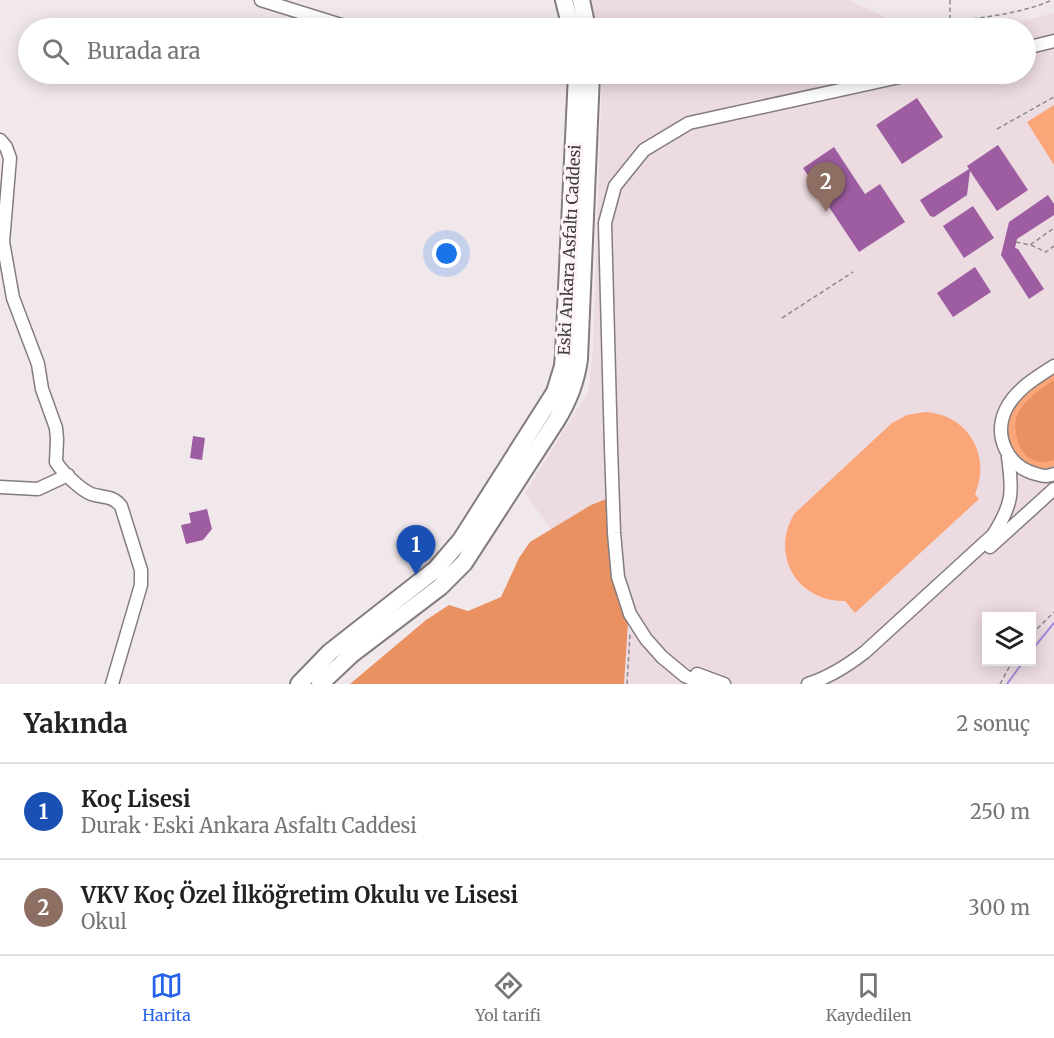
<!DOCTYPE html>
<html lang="tr">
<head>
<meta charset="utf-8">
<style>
	:root { --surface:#fff; --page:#f6f6f6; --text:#222; --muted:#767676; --line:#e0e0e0; --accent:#2563eb }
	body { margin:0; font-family:Merriweather,serif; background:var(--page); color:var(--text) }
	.controls { position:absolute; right:18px; bottom:18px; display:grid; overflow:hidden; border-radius:0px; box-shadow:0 3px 15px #0003 }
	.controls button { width:54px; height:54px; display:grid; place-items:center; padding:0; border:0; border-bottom:2px solid var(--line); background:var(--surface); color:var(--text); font:30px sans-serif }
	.you { position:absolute; left:447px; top:254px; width:21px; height:21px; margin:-15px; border:4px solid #fff; border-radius:50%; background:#1a73e8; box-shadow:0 0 0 9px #1a73e833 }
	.badge { display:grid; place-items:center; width:39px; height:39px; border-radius:50%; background:var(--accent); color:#fff; font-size:20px; font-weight:700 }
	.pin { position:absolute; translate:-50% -50px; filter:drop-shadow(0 2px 3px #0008) }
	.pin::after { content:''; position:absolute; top:32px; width:21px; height:18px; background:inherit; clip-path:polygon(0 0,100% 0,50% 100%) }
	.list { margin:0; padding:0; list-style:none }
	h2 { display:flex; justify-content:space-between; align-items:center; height:78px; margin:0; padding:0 24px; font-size:26px }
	h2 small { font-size:20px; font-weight:400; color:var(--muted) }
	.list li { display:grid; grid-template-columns:39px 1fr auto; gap:18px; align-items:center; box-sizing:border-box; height:96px; padding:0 24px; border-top:2px solid var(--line) }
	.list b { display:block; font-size:22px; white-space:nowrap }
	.list p { margin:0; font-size:20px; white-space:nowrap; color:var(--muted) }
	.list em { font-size:20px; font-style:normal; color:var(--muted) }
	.icon { flex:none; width:33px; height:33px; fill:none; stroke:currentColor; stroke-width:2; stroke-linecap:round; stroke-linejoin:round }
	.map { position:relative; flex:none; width:1054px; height:684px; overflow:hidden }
	.search { position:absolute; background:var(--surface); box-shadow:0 3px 15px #0003; left:18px; right:18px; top:18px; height:66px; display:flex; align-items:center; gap:15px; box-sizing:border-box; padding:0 21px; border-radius:33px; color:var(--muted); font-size:22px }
	.sheet { height:270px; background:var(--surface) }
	nav { display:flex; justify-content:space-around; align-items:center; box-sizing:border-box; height:84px; border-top:2px solid var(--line); background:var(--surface); font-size:16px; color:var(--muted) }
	nav a { display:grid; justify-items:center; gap:3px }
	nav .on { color:var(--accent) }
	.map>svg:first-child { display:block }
	.built { fill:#ecdbe1; fill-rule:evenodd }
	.green { fill:#fba679 }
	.forest { fill:#ea9162 }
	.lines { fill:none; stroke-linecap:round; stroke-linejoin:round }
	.stream { stroke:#a589dd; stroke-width:2 }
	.building { fill:#9e5da1 }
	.minor-casing { stroke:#847c7f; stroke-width:15 }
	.major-casing { stroke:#847c7f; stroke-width:20 }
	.path { stroke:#8f898b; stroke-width:1.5; stroke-dasharray:4.5 3; stroke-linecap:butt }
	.minor { stroke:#fff; stroke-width:12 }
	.major { stroke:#fff; stroke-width:16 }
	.labels { text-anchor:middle; stroke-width:6; stroke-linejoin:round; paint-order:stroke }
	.street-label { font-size:16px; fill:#3f3c3d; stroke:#fff5f9 }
</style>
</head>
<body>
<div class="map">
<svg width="1054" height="684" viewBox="0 0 1054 684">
	<rect width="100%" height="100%" fill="#f1e8eb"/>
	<path class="built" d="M589,0H849L907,28H596Z
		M1054,13V684H366L508,602L552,531L525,493L588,392L593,351L602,74H1026V28H995ZM986,616H1032V662H986Z"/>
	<path class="green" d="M1054,105V165L1027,122Z
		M1054,372V466C1039,474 1018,463 1011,447C1008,440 1007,423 1010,415C1016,397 1039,382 1054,372Z
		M925,412C967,414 992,455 975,494L979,499L855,613L845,601C797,602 770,555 794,514L892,423L907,415Z"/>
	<path class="forest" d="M1054,380V460C1033,467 1019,455 1016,433C1015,428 1015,420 1017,415C1024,400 1041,389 1054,380Z
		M609,498L628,622L624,684H350L426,620L449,605L468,611L501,597L519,558L530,542L591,505Z"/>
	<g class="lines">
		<path class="stream" d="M1032,650L1054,623
			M1007,684L1023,662"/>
	</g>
	<path class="building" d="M917,98L943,137L902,164L876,125Z
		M998,145L1028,190L997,211L970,171L967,195L934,217L930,216L920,200L969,169L967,166Z
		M834,147L865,194L880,184L905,222L859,252L803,168Z
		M1048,195L1054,204V215L1017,239L1015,248L1018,249L1044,289L1029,299L1001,255L1009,222Z
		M973,206L994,238L964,258L943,226Z
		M975,267L991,292L953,317L937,293Z
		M193,436L205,438L202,460L190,458Z
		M207,509L212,529L203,540L186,544L181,525L191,523L189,513Z"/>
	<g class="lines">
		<defs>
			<path id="minor" d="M261,0L341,25L360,28
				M1026,48L1054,41
				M0,140L6,147L10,158L3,242L0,245
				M3,242L13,298L38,364L42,389L56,428L57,439L56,462C63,473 80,489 91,494C103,498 112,495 121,506L141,570V585L112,684
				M1054,366C1037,377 1016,389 1006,409C993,436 1007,466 1036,474C1043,476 1047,477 1054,474
				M0,487L38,489L68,475
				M990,547L1054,489
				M697,674L724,684
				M704,684L685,676L662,657L646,639L630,614L618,577L614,533L611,448L605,223L615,186L644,150L689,123L913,74
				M808,684C830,677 847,666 865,652L993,535C1013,504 1013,492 1008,457"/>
			<path id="major" d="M564,0L571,28
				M581,0L587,28
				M299,684L330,652L436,569L461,540L555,392L563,366L564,353L577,74
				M320,684L352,654L440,587L464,563L556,421C568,402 576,382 579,359L591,74"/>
		</defs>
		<use href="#minor" class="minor-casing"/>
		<use href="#major" class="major-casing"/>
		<path class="path" d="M950,0V22C983,17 1021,14 1052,0
			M997,129L1054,97
			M1016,242L1030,245L1054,228
			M1031,245L1046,252L1054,246
			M782,318L853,272
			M1032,634L1054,612
			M627,684L630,634
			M1000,684L1012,662"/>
		<use href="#minor" class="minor"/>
		<use href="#major" class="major"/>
	</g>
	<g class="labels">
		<g class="street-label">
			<text transform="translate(569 250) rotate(-87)" y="6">Eski Ankara Asfaltı Caddesi</text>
		</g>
	</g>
</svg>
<div class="controls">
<button><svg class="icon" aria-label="layers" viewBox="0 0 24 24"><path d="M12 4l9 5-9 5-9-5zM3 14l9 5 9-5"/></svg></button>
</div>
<div class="you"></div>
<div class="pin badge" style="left:416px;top:575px;background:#1a4fb4">1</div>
<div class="pin badge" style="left:826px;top:212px;background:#8d6e63">2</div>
<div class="search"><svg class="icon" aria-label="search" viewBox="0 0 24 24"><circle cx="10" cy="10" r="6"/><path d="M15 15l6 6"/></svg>Burada ara</div>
</div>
<section class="sheet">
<h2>Yakında<small>2 sonuç</small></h2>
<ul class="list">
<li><span class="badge" style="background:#1a4fb4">1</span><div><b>Koç Lisesi</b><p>Durak · Eski Ankara Asfaltı Caddesi</p></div><em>250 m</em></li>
<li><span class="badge" style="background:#8d6e63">2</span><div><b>VKV Koç Özel İlköğretim Okulu ve Lisesi</b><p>Okul</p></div><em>300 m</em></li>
</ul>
</section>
<nav>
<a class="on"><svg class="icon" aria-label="map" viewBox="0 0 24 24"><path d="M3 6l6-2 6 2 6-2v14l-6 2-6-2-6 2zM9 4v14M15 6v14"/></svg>Harita</a>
<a><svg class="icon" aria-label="directions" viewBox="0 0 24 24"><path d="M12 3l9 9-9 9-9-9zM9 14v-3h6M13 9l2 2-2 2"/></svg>Yol tarifi</a>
<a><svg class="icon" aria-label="saved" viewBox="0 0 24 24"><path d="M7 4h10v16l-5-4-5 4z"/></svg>Kaydedilen</a>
</nav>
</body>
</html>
